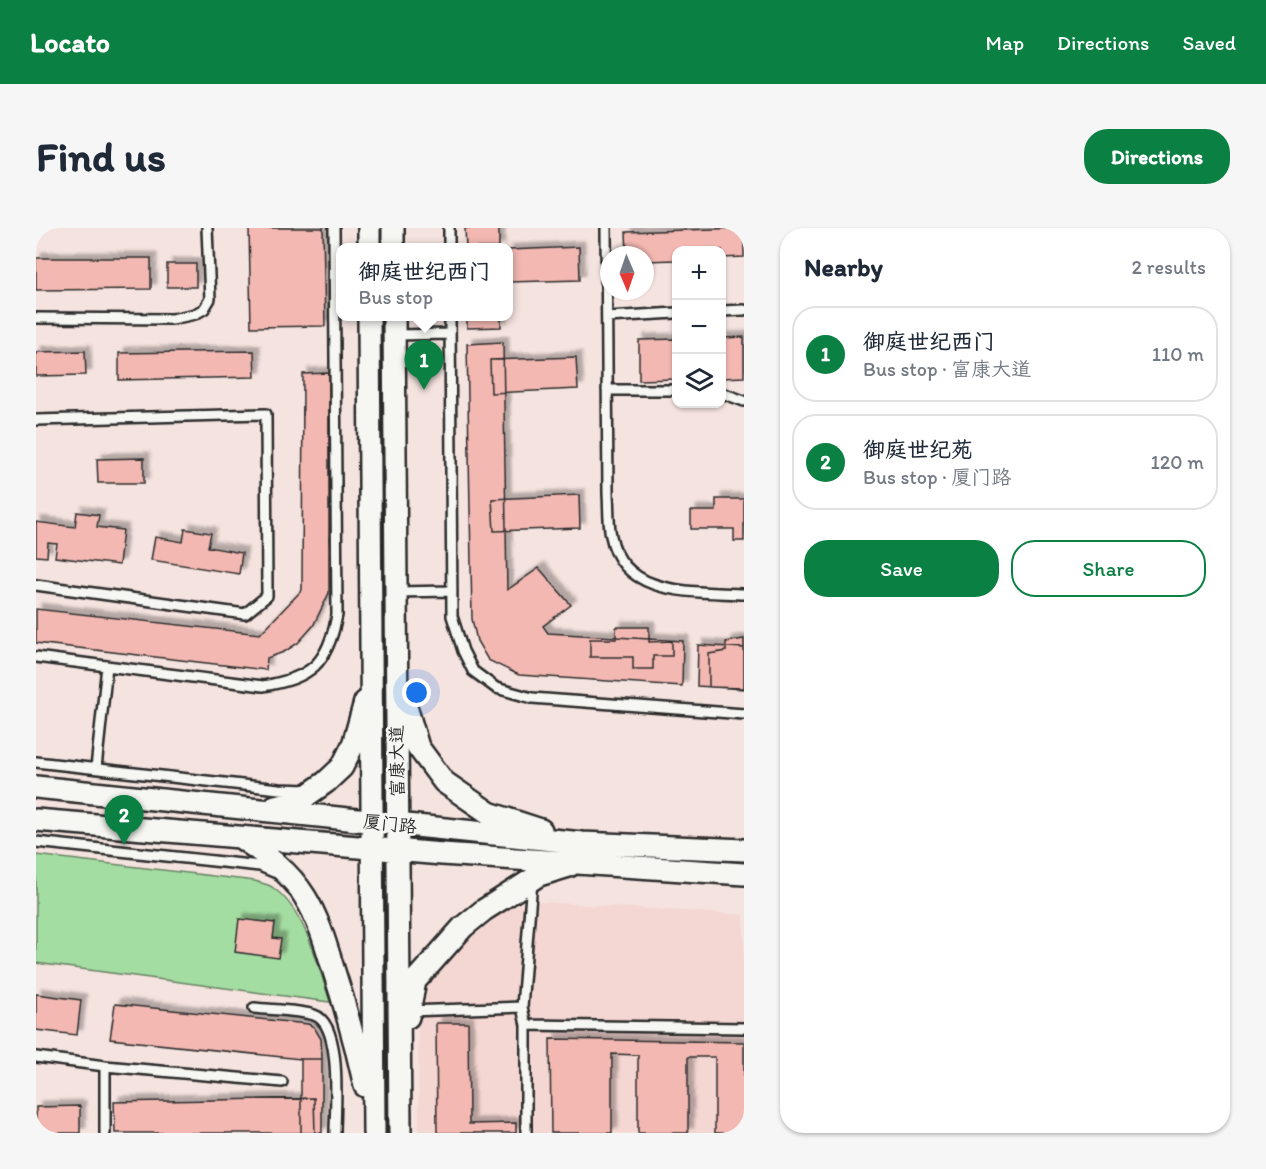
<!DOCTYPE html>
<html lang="en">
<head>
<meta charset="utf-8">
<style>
	:root { --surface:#fff; --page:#f6f6f7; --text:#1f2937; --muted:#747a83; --line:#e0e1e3; --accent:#0b8043 }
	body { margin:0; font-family:Itim,"LXGW WenKai TC",sans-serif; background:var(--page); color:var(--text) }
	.controls { position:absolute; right:18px; top:18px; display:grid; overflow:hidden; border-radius:12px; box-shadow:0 2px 4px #0004 }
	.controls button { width:54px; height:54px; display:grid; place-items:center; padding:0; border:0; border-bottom:2px solid var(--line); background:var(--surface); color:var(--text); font:30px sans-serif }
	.compass { position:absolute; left:564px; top:18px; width:54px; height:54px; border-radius:50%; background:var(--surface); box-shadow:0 2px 4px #0004; rotate:178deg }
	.you { position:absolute; left:381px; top:465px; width:21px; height:21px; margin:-15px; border:4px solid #fff; border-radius:50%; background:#1a73e8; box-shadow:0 0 0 9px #1a73e833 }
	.badge { display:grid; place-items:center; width:39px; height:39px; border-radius:50%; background:var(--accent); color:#fff; font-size:20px; font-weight:700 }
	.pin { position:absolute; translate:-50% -50px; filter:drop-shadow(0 2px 3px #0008) }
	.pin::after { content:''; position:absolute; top:32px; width:21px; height:18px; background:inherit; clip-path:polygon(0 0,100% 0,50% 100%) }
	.popup { position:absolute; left:300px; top:15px; width:177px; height:78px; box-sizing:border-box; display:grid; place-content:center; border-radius:12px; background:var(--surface); filter:drop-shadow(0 2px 4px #0005); font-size:20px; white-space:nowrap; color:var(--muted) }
	.popup b { font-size:22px; color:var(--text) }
	.popup::after { content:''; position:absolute; left:50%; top:100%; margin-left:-12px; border:12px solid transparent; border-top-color:var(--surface) }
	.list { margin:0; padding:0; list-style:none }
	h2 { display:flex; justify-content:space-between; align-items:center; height:78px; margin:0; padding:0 24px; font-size:26px }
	h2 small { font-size:20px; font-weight:400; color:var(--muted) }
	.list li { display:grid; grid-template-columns:39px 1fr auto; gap:18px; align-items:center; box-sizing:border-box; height:96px; margin:0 12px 12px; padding:0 12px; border:2px solid var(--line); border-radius:24px }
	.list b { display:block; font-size:22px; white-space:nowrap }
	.list p { margin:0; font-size:20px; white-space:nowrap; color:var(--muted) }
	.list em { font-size:20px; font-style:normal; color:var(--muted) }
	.actions { display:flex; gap:12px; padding:18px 24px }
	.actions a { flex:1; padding:14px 0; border:2px solid var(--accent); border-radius:24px; text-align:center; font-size:21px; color:var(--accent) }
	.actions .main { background:var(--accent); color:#fff }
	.icon { flex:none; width:33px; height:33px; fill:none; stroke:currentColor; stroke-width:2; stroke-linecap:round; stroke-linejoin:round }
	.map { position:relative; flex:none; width:708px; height:905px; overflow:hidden; border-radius:24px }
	header { display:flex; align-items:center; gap:36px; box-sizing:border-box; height:84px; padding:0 30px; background:var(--accent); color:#fff }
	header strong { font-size:28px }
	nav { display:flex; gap:33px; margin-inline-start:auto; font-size:21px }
	.intro { display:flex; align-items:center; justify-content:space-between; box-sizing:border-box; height:144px; padding:0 36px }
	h1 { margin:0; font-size:42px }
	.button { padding:15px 27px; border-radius:24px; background:var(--accent); color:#fff; font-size:21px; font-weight:700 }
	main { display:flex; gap:36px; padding:0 36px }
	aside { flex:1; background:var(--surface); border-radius:24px; box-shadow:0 2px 4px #0004 }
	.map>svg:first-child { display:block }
	.built { fill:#f4d6d2 }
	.green { fill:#a4dda1; stroke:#688466; stroke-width:1.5 }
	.building { fill:#f3b8b2; stroke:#2b2b2b; stroke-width:1.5; filter:url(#shadow) }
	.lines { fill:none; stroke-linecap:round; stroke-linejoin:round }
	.service-casing { stroke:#2b2b2b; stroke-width:14 }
	.tertiary-casing { stroke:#2b2b2b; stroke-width:26 }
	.service { stroke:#f6f6f2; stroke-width:9 }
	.tertiary { stroke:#f6f6f2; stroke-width:21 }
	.labels { text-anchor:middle; stroke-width:5; stroke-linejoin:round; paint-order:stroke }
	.street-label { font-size:18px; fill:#2b2b2b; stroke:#f6f6f2 }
</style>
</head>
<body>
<header>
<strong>Locato</strong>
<nav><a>Map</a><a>Directions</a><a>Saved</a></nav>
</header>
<div class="intro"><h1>Find us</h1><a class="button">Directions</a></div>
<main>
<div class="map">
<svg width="708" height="905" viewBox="0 0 708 905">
	<defs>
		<filter id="shadow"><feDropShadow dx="5.5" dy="-5.5" stdDeviation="1.5" flood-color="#0004"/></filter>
	</defs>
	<rect width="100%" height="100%" fill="#f5e3df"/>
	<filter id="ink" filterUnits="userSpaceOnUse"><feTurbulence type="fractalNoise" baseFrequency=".0167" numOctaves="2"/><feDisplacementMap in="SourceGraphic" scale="12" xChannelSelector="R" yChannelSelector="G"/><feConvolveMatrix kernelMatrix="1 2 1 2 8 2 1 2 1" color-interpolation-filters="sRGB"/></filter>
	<g filter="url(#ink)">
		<path class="built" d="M505,674L708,687V905H383L382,792L388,766L397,750L430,714L465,686L483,677Z"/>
		<path class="green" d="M0,627L219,653C224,655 231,656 236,659C270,682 282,738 294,774L0,735Z"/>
		<path class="building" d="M213,0H287L289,98L215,99Z
			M429,0H463V20H430Z
			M708,0V29L686,30V22H640V32L609,33V27H591L590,4Z
			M543,19L544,52L472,54V22Z
			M0,30H115V61L0,62Z
			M131,36H160V59H131Z
			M431,88H465V99L431,100Z
			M708,109V149L686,150V110Z
			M640,111V151L603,152V112Z
			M467,114L471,362L503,340L535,377L507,398L512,405L647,413L646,458L483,447L452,432L441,413L436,391L431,116Z
			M49,123L50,147L0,148V124Z
			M218,123L219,149L83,152V125Z
			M540,129L542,161L455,165L454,132Z
			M293,145V365L277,398L262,415L248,424L231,430L230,442L0,415V381L224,406L266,362L267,146Z
			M108,230V255H62L61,231Z
			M543,267L544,300L458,303L456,271Z
			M680,271H708V313H698V301H655V283H680Z
			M41,284L63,287L61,299L87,302L83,337L19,329L21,316L12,315L11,329L0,328V294L39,299Z
			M149,301L175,305L172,319L206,325L203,346L115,332L119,309L147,314Z
			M580,399H613V414L636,413V428H617V441H597V429H554V411H580Z
			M708,411V460L673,459V426L690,423V414Z
			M662,417L708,420V461L661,458Z
			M203,691L239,695L237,710L245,711L242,730L199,724Z
			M0,766L45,772L41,807L0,802Z
			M79,776L272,796L278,799L285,811L286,831H265L74,811Z
			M400,795H432L433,896L480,895V905H401Z
			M514,811L708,814V905H679V829H652V905H602V827L576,826V905H515Z
			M265,831H286V905H265Z
			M278,870L279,905H79L78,874Z
			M44,878V905H0V879Z"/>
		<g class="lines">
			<defs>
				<path id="service" d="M413,0V20
					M570,0L572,266C573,280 572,295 575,308C587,370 659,363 708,366
					M686,83L708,82
					M414,88L416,388L427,423L437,443L460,460L496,470L708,486
					M571,89L640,85
					M0,90L136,91L159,86L168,81L174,71L171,0
					M358,107L414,106
					M571,162H640
					M686,165L708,173
					M0,192L230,186L231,368L209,386L0,357
					M359,364L416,363
					M0,429L227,458C275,450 292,436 301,387L298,0
					M0,534L243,561L273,562
					M60,540L71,438
					M0,614L224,638L238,644
					M486,779L496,653
					M218,780C235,782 262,782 278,787C307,796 299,880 299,905
					M372,783L486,779L490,797
					M0,829L69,838V905
					M69,838L246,854
					M490,905V797L708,800"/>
				<path id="tertiary" d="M333,0V20
					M357,0V20
					M333,88L338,905
					M358,88L364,905
					M369,475L382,519L408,554L453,585L505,602
					M0,559L546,615L708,622
					M239,578L263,573L290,554L306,539L317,517L329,474
					M0,592L406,626L708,646
					M205,610C228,625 254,644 269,669C282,690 289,714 296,737C309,777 320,817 329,858
					M372,789L379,753L427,699L448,682L503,647L533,638"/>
			</defs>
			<use href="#service" class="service-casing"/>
			<use href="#tertiary" class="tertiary-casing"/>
			<use href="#service" class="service"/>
			<use href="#tertiary" class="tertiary"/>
		</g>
	</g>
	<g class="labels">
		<g class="street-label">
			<text transform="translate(361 533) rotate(-91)" y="6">富康大道</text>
			<text transform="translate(354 596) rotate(6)" y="6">厦门路</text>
		</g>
	</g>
</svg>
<div class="controls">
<button>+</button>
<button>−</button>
<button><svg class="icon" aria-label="layers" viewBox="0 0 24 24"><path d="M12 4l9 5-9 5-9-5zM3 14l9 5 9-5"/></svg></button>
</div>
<svg class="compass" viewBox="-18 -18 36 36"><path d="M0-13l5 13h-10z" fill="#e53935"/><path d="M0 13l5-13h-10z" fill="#747a83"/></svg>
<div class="you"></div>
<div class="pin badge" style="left:388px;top:162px">1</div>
<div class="popup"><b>御庭世纪西门</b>Bus stop</div>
<div class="pin badge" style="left:88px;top:617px">2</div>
</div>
<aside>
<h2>Nearby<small>2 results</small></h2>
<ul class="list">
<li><span class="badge">1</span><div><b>御庭世纪西门</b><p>Bus stop · 富康大道</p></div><em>110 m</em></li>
<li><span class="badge">2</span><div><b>御庭世纪苑</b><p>Bus stop · 厦门路</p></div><em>120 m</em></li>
</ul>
<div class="actions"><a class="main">Save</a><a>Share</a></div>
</aside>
</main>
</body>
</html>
